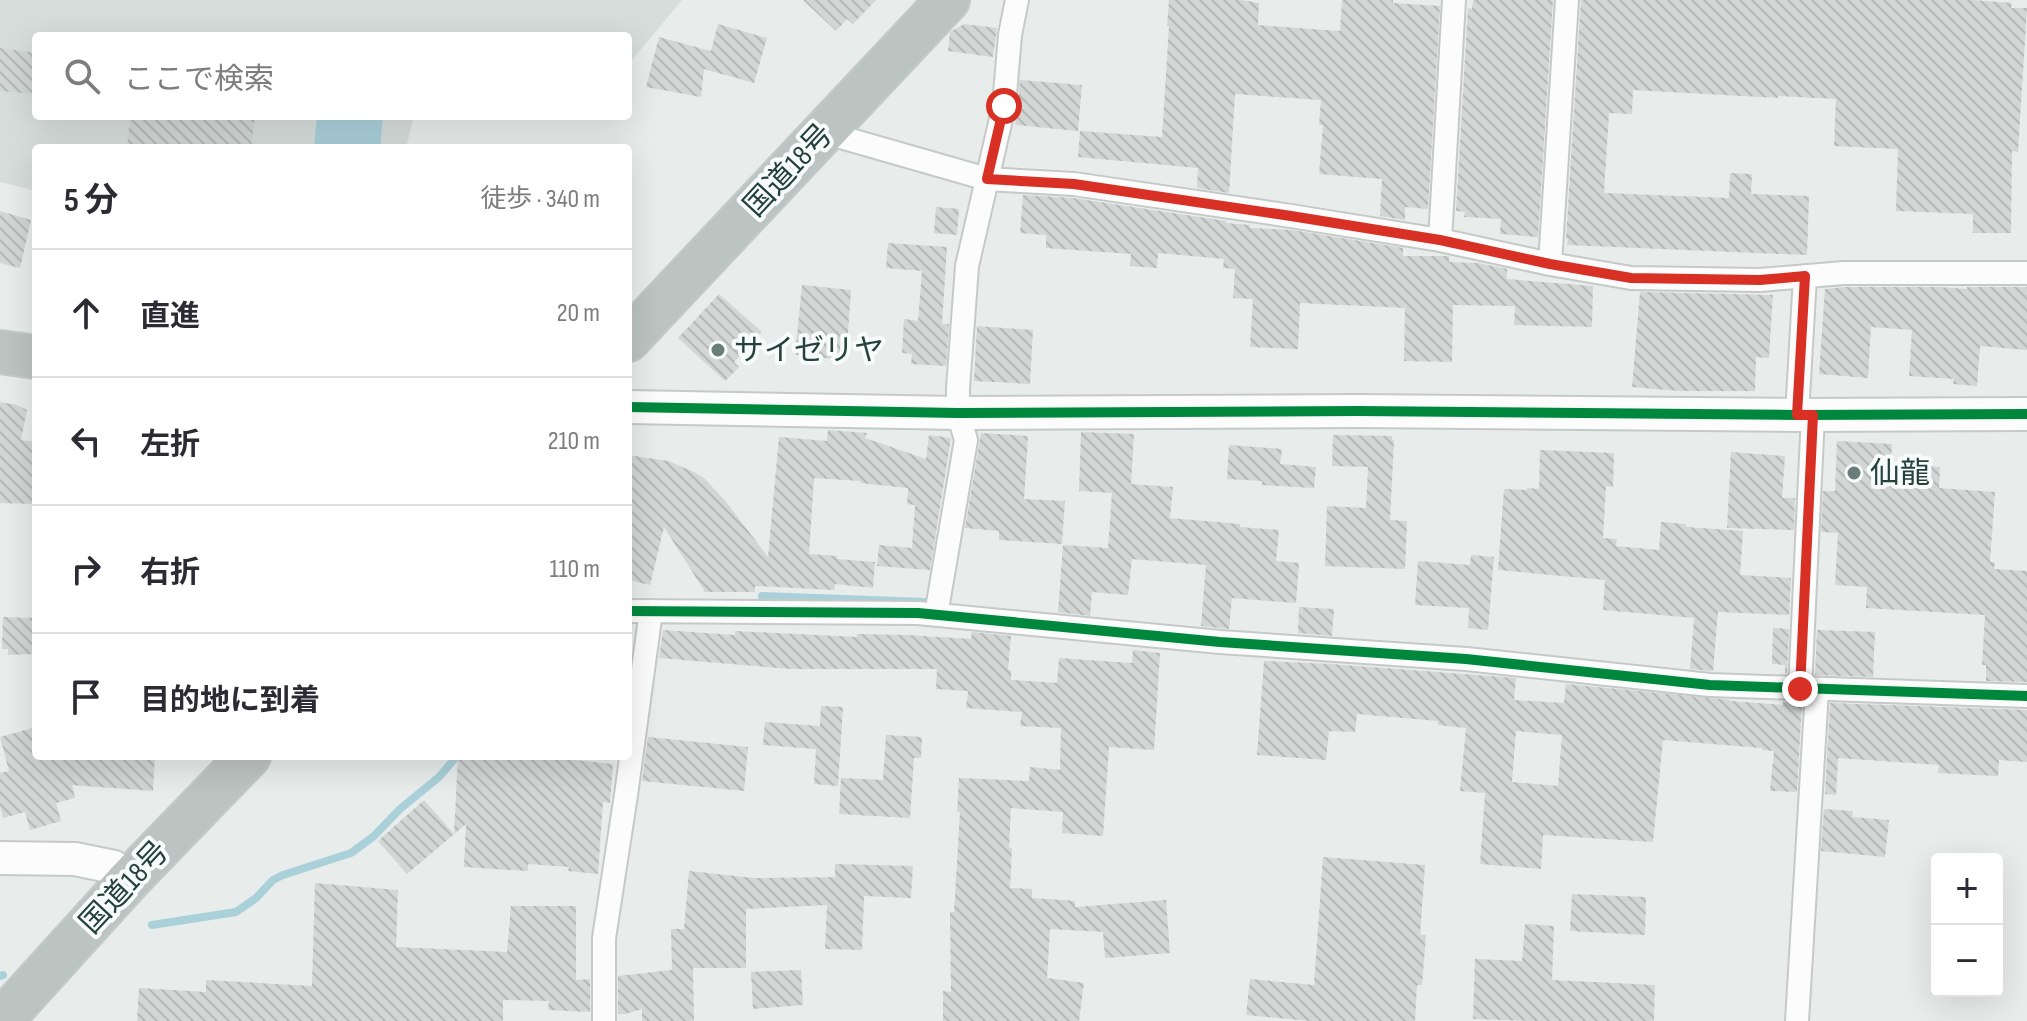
<!DOCTYPE html>
<html lang="ja">
<head>
<meta charset="utf-8">
<style>
	:root { --surface:#fff; --page:#f7f7f7; --text:#2b2b33; --muted:#7c7c81; --line:#e1e1e2 }
	body { margin:0; font-family:"Sofia Sans Condensed","Noto Sans JP",sans-serif; background:var(--page); color:var(--text) }
	.controls { position:absolute; right:24px; bottom:24px; display:grid; overflow:hidden; border-radius:8px; box-shadow:0 8px 32px #0002 }
	.controls button { width:72px; height:72px; display:grid; place-items:center; padding:0; border:0; border-bottom:2px solid var(--line); background:var(--surface); color:var(--text); font:40px sans-serif }
	.stop { position:absolute; width:24px; height:24px; margin:-18px; border:6px solid #d93025; border-radius:50%; background:#fff }
	.stop.end { background:#d93025; border-color:#fff; box-shadow:0 2px 8px #0008 }
	.list { margin:0; padding:0; list-style:none }
	h2 { display:flex; justify-content:space-between; align-items:center; height:104px; margin:0; padding:0 32px; font-size:34px }
	h2 small { font-size:26px; font-weight:400; color:var(--muted) }
	.list li { display:grid; grid-template-columns:52px 1fr auto; gap:24px; align-items:center; box-sizing:border-box; height:128px; padding:0 32px; border-top:2px solid var(--line) }
	.list b { display:block; font-size:30px; white-space:nowrap }
	.list em { font-size:26px; font-style:normal; color:var(--muted) }
	.icon { flex:none; width:44px; height:44px; fill:none; stroke:currentColor; stroke-width:2; stroke-linecap:round; stroke-linejoin:round }
	.map { position:relative; flex:none; width:2027px; height:1021px; overflow:hidden }
	.search { position:absolute; background:var(--surface); box-shadow:0 8px 32px #0002; left:32px; top:32px; width:600px; height:88px; display:flex; align-items:center; gap:20px; box-sizing:border-box; padding:0 28px; border-radius:8px; color:var(--muted); font-size:30px }
	.panel { position:absolute; background:var(--surface); box-shadow:0 8px 32px #0002; left:32px; top:144px; width:600px; height:616px; border-radius:8px }
	.map>svg:first-child { display:block }
	.built { fill:#d6dedb }
	.water { fill:#aad0da }
	.lines { fill:none; stroke-linecap:round; stroke-linejoin:round }
	.stream { stroke:#aad0da; stroke-width:8 }
	.building { fill:url(#building-back-hatch); fill-rule:evenodd }
	.street-casing { stroke:#c5cac8; stroke-width:26 }
	.secondary-casing { stroke:#c3cac8; stroke-width:36 }
	.highway-casing { stroke:#c3cbc9; stroke-width:46 }
	.street { stroke:#fcfcfc; stroke-width:22 }
	.secondary { stroke:#fcfcfc; stroke-width:32 }
	.highway { stroke:#bcc4c2; stroke-width:42 }
	.cycleway-casing { stroke:#f7fbf9; stroke-width:15 }
	.cycleway { stroke:#00873e; stroke-width:10 }
	.route { stroke:#d93025; stroke-width:10 }
	.poi-dot { fill:#697d79; stroke:#f7fbf9; stroke-width:3 }
	.labels { text-anchor:middle; stroke-width:8; stroke-linejoin:round; paint-order:stroke }
	.street-label { font-size:30px; fill:#24413b; stroke:#f7fbf9 }
	.poi-label { font-size:30px; fill:#24413b; stroke:#f7fbf9; text-anchor:start }
</style>
</head>
<body>
<div class="map">
<svg width="2027" height="1021" viewBox="0 0 2027 1021">
	<defs>
		<pattern id="building-back-hatch" width="6" height="6" patternUnits="userSpaceOnUse" patternTransform="scale(2)"><rect width="6" height="6" fill="#d2d6d5"/><path d="M-1 5l2 2M0 0l6 6M5-1l2 2" fill="none" stroke="#b4b9b8"/></pattern>
	</defs>
	<rect width="100%" height="100%" fill="#e8edeb"/>
	<path class="built" d="M0,0H682L628,65V36H36V116H414L406,148H36V191L0,182Z"/>
	<path class="water" d="M317,116H383L380,148H314Z"/>
	<g class="lines">
		<path class="stream" d="M762,596L925,602
			M152,925L236,912L256,898L273,880L283,875L351,853L374,836L400,809L439,777L457,756
			M0,976L3,975"/>
	</g>
	<path class="building" d="M803,0H876L853,24L847,19L836,31Z
		M1169,0H1241L1259,3L1258,25L1340,31L1342,0H1393V3L1440,6L1428,209L1405,207V220L1380,216L1382,179L1319,174L1323,125H1319L1321,100L1235,94L1229,193L1197,188L1198,168L1078,157L1080,131L1162,137L1169,26H1167Z
		M1473,0H1553L1538,237L1500,234L1501,219L1464,217L1465,212L1456,211L1468,8L1472,9Z
		M1581,0H1972L2012,3L2011,8H2027L2018,152L2012,151L2011,233H1973V214L1896,211L1898,149L1834,146L1836,99L1778,96V98L1633,90L1632,114L1609,113L1604,193L1729,198L1730,173L1752,174L1751,194L1809,196L1807,255L1567,245L1568,239H1566Z
		M718,24L767,38L754,83L704,69L701,97L646,87L659,37L711,51Z
		M964,24L997,28L993,57L948,51L950,32Z
		M0,48L36,53V94L0,91Z
		M1020,80L1082,85L1078,131L1015,125Z
		M130,116H255L251,148H127Z
		M1023,195L1073,198L1226,221V223L1250,225V228L1292,230L1403,248V256H1449V262L1478,263L1507,269V279L1593,286L1592,327L1514,325L1515,306L1453,305L1452,362L1404,361L1405,308L1300,303L1298,349L1250,347L1253,299L1233,298L1235,269L1223,268L1224,259L1158,253L1157,268L1130,266L1131,254L1046,248V235L1020,233Z
		M936,207L959,209L957,235L934,233Z
		M0,211L31,220L20,268L0,263Z
		M888,243L947,247L942,324H949L946,366L911,364L912,354L902,353L904,319L918,321L922,271L886,268Z
		M802,285L851,290L846,360L795,355Z
		M1845,287H1938L1967,289V287H2027V350L1980,346L1977,386L1953,384L1954,379L1909,376L1912,330L1871,327L1868,378L1819,374L1825,289Z
		M1640,292L1773,295L1769,358L1756,357L1755,391H1679L1632,387Z
		M719,294L762,332L734,362L739,367L725,381L678,338Z
		M977,326L1033,330L1030,384L974,381Z
		M0,402L17,405L27,410L21,440L36,442V504L0,503Z
		M828,430L867,433L865,438L926,459L929,435L951,438L930,570L877,566L879,545L912,548L915,505L907,504L908,488L860,483L861,481L814,478L809,554L837,556V559L875,562L873,588L835,584L834,590L755,586V592H705L664,527L650,585L628,580V455L668,461L694,472L705,479L727,503L768,557L779,437L827,441Z
		M1081,432L1134,434L1131,484L1173,487L1170,518L1240,524V527L1279,530L1276,561L1299,563L1296,603L1232,598L1229,629L1201,626L1206,565L1132,559L1128,595L1092,592L1090,616L1058,612L1063,545L1108,548L1112,493L1079,491Z
		M981,433L1028,436L1024,499L1065,501L1062,544L999,540V531L965,528Z
		M1333,435L1392,436V440H1394L1390,520L1407,521L1405,569L1325,566L1327,506L1366,508L1368,467L1332,466Z
		M1837,441L1892,444L1891,463L1940,467L1939,488L1995,492L1990,562H1995L1994,569L2027,571V682L1986,681V665H1982L1985,615L1866,608L1867,587L1835,585L1838,533L1821,532L1823,491H1835Z
		M1229,445L1282,449L1280,464L1316,467L1314,488L1262,485V481L1227,479Z
		M1540,450L1614,453L1613,487L1606,486L1603,538L1617,539L1616,546L1659,550L1661,522L1686,524V527L1743,531L1740,575L1791,578L1789,615L1718,612L1713,671L1690,669L1694,618L1603,610L1605,580L1498,570L1504,489L1527,490V488L1539,489Z
		M1731,452L1785,456L1782,498H1795L1794,530L1727,528Z
		M1471,555L1494,557L1488,630L1468,628L1469,608L1415,605L1418,561L1470,565Z
		M1299,607L1334,609L1332,636L1298,633Z
		M3,617L36,618V654L8,655V649H2Z
		M1773,628L1789,629L1787,674H1785V665L1772,664Z
		M663,630L735,635V631L857,637V634L908,635L971,639L972,632L1011,636L1008,670H1011V680L1057,683L1059,658L1132,663L1133,650L1160,653L1154,750L1109,747L1103,836L1062,833L1063,812L1011,808L1009,848H1012L1010,888L1032,889V898L1075,901V907L1166,900L1170,953L1105,958L1103,932L1050,929L1047,978L1084,983L1079,1021H943V991L951,992L950,912H954L960,812H957L959,778L1029,781L1030,767L1060,770L1061,728L1020,726L1022,712L966,708L968,691L936,689L937,669H790L659,658Z
		M1817,630L1875,632L1873,677L1815,675Z
		M1264,661L1330,664L1516,678L1514,700L1564,703L1566,684L1730,700V701L1783,705V702H1802L1797,792L1770,791L1774,751L1762,750V748L1663,740L1653,842L1543,835L1541,869L1480,864L1485,793L1460,791L1466,728L1438,725V721L1357,714L1355,732L1329,731L1326,760L1257,755ZM1516,731L1562,735L1558,786L1512,782Z
		M1830,703L2027,710V762L1999,760L1998,776L1938,773L1939,765L1838,758L1836,795L1825,794Z
		M821,706L843,707L838,786L814,784L816,749L763,745L765,722L820,726Z
		M36,727V756H155L153,791L72,785L75,798L56,803L61,821L30,830L25,812L3,818L0,806V773L9,771L0,737Z
		M886,735L922,737L921,758H914L910,818L839,814L841,778L883,780Z
		M648,737L748,747L744,791L642,781Z
		M536,756L613,764L610,803L603,802L598,874L568,871L569,867L528,864V871L464,867L466,824L407,874L378,841L424,800L454,834L458,757L536,760Z
		M1824,809L1853,811L1852,817L1889,820L1885,857L1821,851Z
		M1323,857L1425,865L1420,935H1426L1422,985H1417L1415,1021H1310L1246,1015L1250,979L1314,985Z
		M835,864L913,866L911,898L864,896L862,950L825,949L827,905L746,909V968H693L694,1021H642V1009L625,1014H618V976L672,970L671,929H684L689,871L754,878L835,877Z
		M315,883L398,890L396,947L507,952L511,906H576V980L590,979V1012L548,1010L549,1001L503,1000V1021H137L139,988L206,992V980L312,986Z
		M1572,894L1646,897L1645,935L1570,931Z
		M1525,924L1554,926L1552,980L1655,985L1654,1021H1531L1473,1019L1475,959L1522,961Z
		M801,970L803,1005L753,1009L751,972Z"/>
	<g class="lines">
		<defs>
			<path id="street" d="M823,132L987,179L1074,184L1291,216L1440,240L1550,264L1631,278L1760,280L1844,273H2027
				M1440,240L1454,0
				M1550,264L1567,0
				M1797,415L1805,276
				M628,611L918,613L1220,642L1466,659L1710,685L2027,696
				M936,615L966,440L958,413V388L967,266L1004,106L1010,35L1017,0
				M1800,689L1813,415
				M604,1021V938L626,795L651,611
				M1797,1021L1817,690"/>
			<path id="secondary" d="M628,407L958,413L1358,411L1797,415L2027,414
				M0,858L75,859L114,867L130,879"/>
			<path id="highway" d="M628,340L948,0
				M0,352L36,357
				M1,1021L130,879L249,756"/>
		</defs>
		<use href="#street" class="street-casing"/>
		<use href="#secondary" class="secondary-casing"/>
		<use href="#highway" class="highway-casing"/>
		<use href="#street" class="street"/>
		<use href="#secondary" class="secondary"/>
		<use href="#highway" class="highway"/>
		<defs>
			<path id="cycleway" d="M628,407L958,413L1358,411L1797,415L2027,414
				M628,611L918,613L1220,642L1466,659L1710,685L2027,696"/>
		</defs>
		<use href="#cycleway" class="cycleway-casing"/>
		<use href="#cycleway" class="cycleway"/>
	</g>
	<g class="lines">
		<path class="route" d="M1004,106L987,179L1074,184L1291,216L1440,240L1550,264L1631,278L1760,280L1805,276L1797,415H1813L1800,689"/>
	</g>
	<g class="poi-dot">
		<circle cx="718" cy="350" r="8"/>
		<circle cx="1854" cy="473" r="8"/>
	</g>
	<g class="labels">
		<g class="street-label">
			<text transform="translate(788 170) rotate(-47)" y="10">国道18号</text>
			<text transform="translate(124 887) rotate(-47)" y="10">国道18号</text>
		</g>
		<g class="poi-label">
			<text x="734" y="360">サイゼリヤ</text>
			<text x="1870" y="483">仙龍</text>
		</g>
	</g>
</svg>
<div class="controls">
<button>+</button>
<button>−</button>
</div>
<div class="stop" style="left:1004px;top:106px"></div>
<div class="stop end" style="left:1800px;top:689px"></div>
<div class="search"><svg class="icon" aria-label="search" viewBox="0 0 24 24"><circle cx="10" cy="10" r="6"/><path d="M15 15l6 6"/></svg>ここで検索</div>
<section class="panel">
<h2>5 分<small>徒歩 · 340 m</small></h2>
<ul class="list">
<li><svg class="icon" aria-label="ahead" viewBox="0 0 24 24"><path d="M12 20V5M6 11l6-6 6 6"/></svg><div><b>直進</b></div><em>20 m</em></li>
<li><svg class="icon" aria-label="left" viewBox="0 0 24 24"><path d="M17 20v-9H6M10 6l-5 5 5 5"/></svg><div><b>左折</b></div><em>210 m</em></li>
<li><svg class="icon" aria-label="right" viewBox="0 0 24 24"><path d="M7 20v-9h11M14 6l5 5-5 5"/></svg><div><b>右折</b></div><em>110 m</em></li>
<li><svg class="icon" aria-label="arrive" viewBox="0 0 24 24"><path d="M6 21V4h12l-3 4 3 4H6"/></svg><div><b>目的地に到着</b></div></li>
</ul>
</section>
</div>
</body>
</html>
